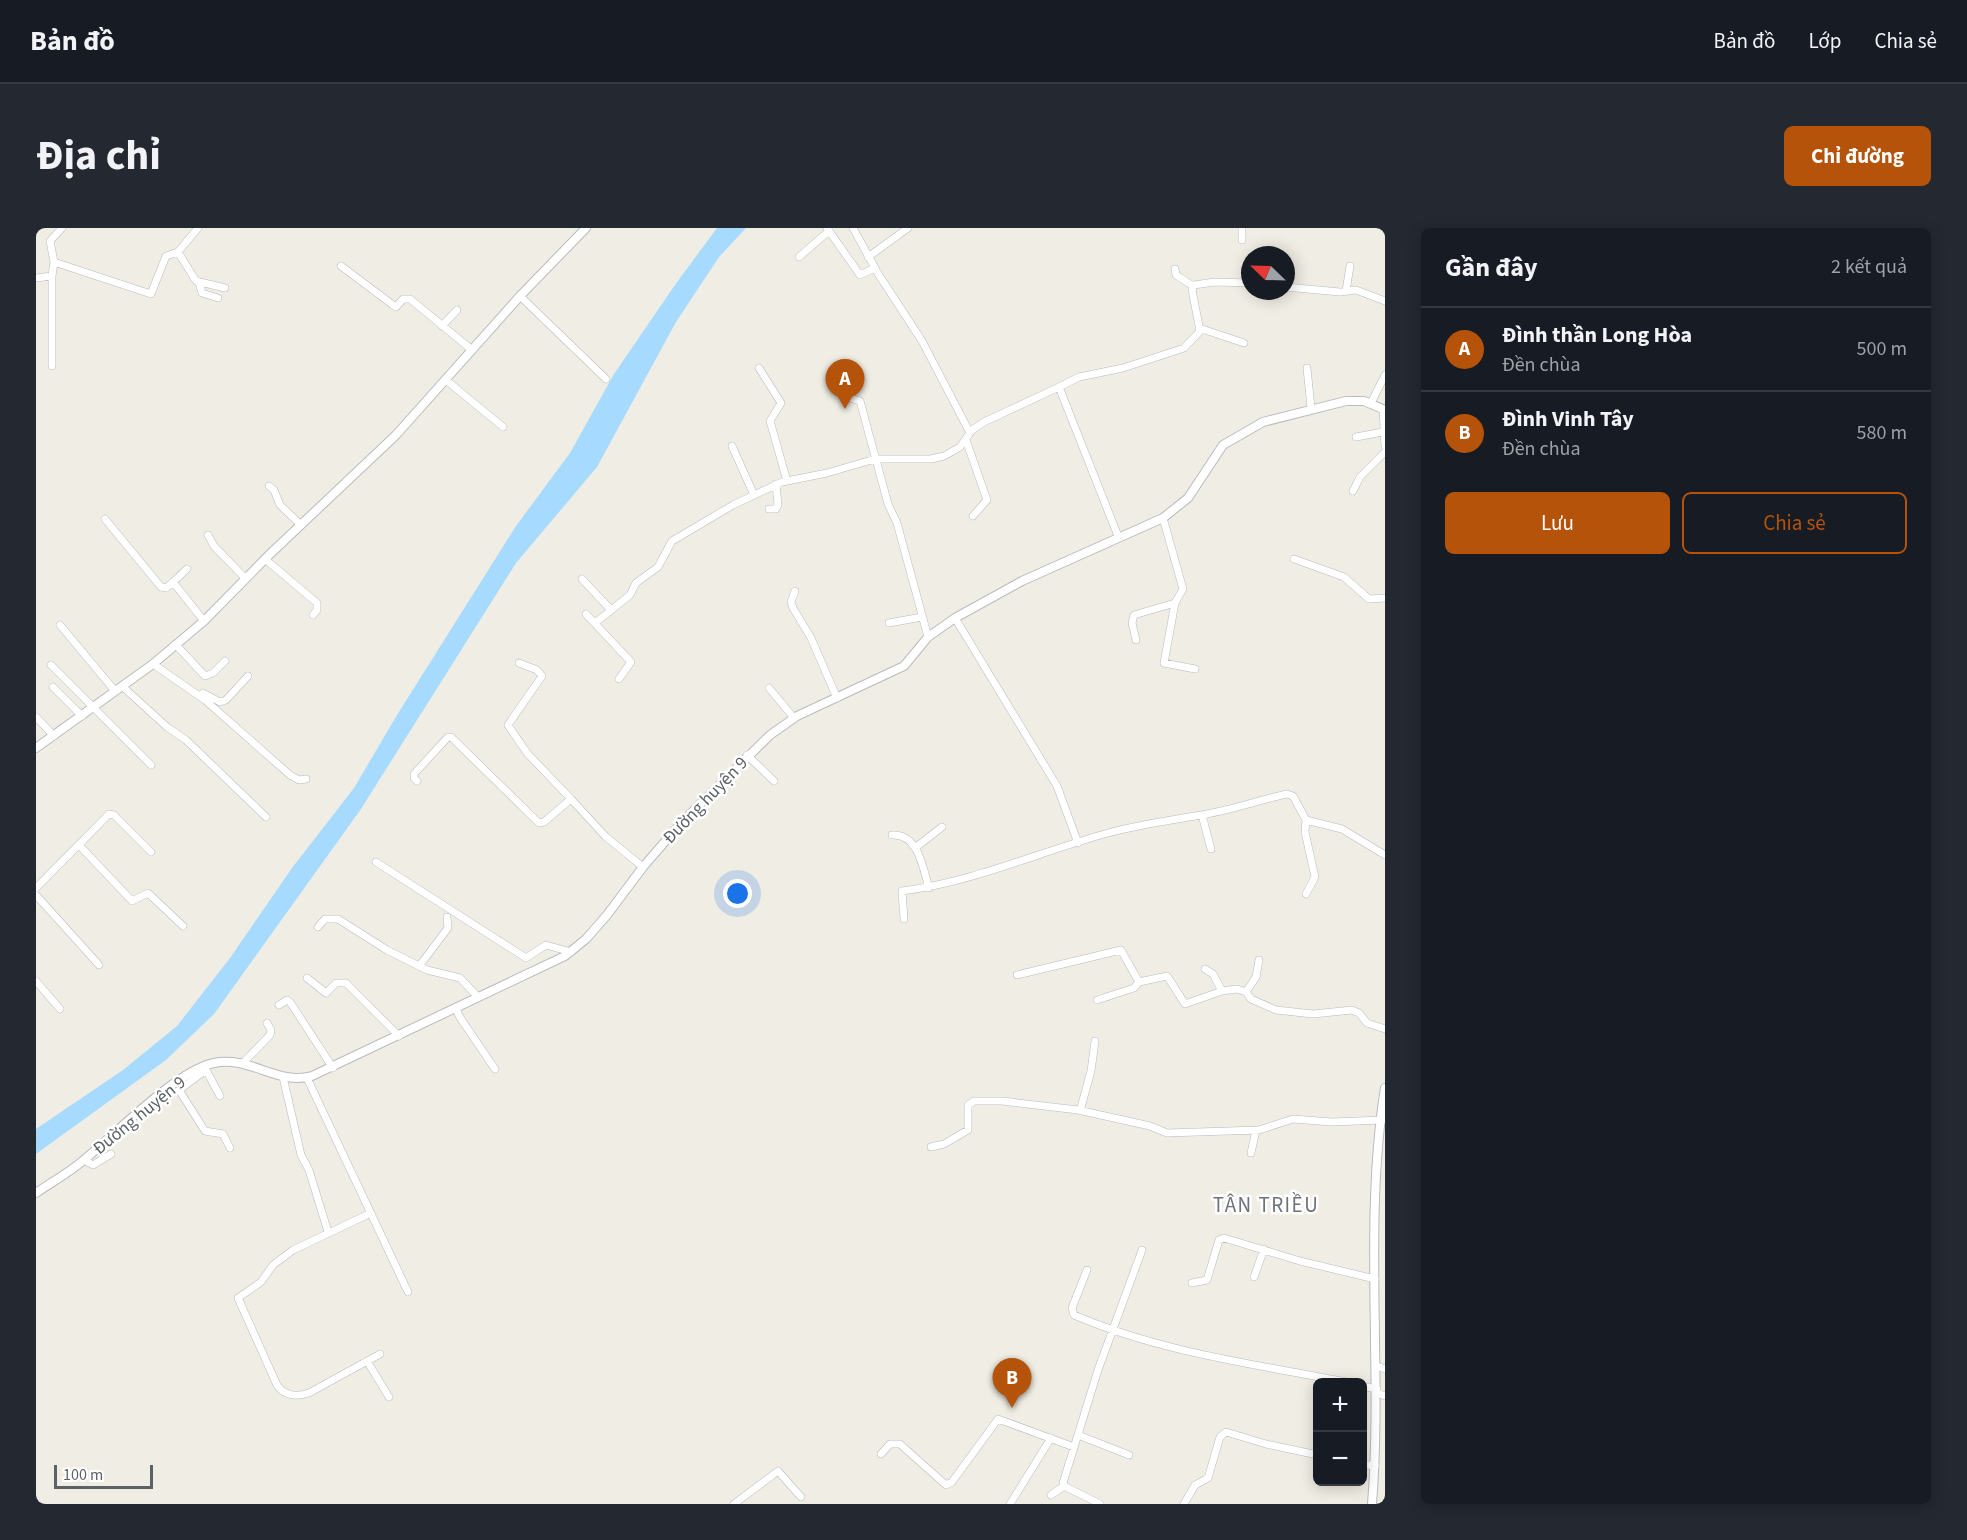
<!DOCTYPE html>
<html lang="vi">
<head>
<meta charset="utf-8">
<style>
	:root { --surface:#171b24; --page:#242831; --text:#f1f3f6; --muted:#9ea1a6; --line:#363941; --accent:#b45309 }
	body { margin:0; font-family:"Source Sans 3",sans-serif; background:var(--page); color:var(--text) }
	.controls { position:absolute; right:18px; bottom:18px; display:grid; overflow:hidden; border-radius:9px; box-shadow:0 3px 15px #0003 }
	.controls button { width:54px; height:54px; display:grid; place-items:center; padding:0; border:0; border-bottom:2px solid var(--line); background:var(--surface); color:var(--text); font:30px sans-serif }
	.compass { position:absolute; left:1205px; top:18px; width:54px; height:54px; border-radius:50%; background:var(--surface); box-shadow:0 3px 15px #0003; rotate:293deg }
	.scale { position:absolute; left:18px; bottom:15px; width:99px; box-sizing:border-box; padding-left:6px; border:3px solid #5c6166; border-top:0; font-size:16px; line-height:21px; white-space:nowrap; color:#5c6166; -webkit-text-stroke:4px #fff; paint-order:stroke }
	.you { position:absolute; left:702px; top:666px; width:21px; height:21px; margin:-15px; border:4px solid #fff; border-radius:50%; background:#1a73e8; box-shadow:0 0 0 9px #1a73e833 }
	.badge { display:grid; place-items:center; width:39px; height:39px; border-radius:50%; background:var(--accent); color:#fff; font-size:20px; font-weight:700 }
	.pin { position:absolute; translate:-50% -50px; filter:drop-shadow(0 2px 3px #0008) }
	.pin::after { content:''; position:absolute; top:32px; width:21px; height:18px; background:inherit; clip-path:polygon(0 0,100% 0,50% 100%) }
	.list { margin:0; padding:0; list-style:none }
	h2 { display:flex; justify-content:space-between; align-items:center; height:78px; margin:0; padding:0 24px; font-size:26px }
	h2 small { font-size:20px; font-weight:400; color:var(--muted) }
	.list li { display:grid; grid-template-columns:39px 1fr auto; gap:18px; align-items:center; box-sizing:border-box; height:84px; padding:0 24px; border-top:2px solid var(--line) }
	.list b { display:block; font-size:22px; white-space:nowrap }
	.list p { margin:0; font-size:20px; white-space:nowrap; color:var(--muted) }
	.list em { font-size:20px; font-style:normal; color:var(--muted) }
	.actions { display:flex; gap:12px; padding:18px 24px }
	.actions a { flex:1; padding:14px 0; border:2px solid var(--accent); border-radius:9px; text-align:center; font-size:21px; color:var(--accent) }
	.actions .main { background:var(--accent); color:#fff }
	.map { position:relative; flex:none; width:1349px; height:1276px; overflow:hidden; border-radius:9px }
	header { display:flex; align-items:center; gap:36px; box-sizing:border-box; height:84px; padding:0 30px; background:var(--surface); border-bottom:2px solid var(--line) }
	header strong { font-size:28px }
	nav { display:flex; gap:33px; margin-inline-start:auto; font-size:21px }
	.intro { display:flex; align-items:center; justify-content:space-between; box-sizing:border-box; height:144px; padding:0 36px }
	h1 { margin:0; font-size:42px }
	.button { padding:15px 27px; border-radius:9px; background:var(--accent); color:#fff; font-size:21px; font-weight:700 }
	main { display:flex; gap:36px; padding:0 36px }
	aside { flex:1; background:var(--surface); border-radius:9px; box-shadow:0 3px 15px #0003 }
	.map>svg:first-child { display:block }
	.water { fill:#a6dbff }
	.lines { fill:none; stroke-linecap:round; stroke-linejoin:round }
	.minor-casing { stroke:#b7bbbf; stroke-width:8 }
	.tertiary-casing { stroke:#b7bbbf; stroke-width:10 }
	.minor { stroke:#fff; stroke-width:7 }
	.tertiary { stroke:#fff; stroke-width:8 }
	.labels { text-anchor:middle; stroke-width:5; stroke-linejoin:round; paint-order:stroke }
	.street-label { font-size:18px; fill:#5c6166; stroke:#fff }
	.quarter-label { font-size:21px; letter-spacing:1.5px; fill:#6d7378; stroke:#fff }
</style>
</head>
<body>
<header>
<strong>Bản đồ</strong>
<nav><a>Bản đồ</a><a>Lớp</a><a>Chia sẻ</a></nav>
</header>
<div class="intro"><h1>Địa chỉ</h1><a class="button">Chỉ đường</a></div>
<main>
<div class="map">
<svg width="1349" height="1276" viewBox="0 0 1349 1276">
	<rect width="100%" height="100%" fill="#f0ede4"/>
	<path class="water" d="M681,0H710L683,29L640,94L561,239L480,335L325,581L178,786L130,832L0,926V901L87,842L141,798L194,730L256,640L318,560L361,487L480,298L534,225L578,146L641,54Z"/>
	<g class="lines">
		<defs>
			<path id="minor" d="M791,0L824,47L839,40L841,44L886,113L934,205
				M817,0L839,40
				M1206,12V0
				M142,24L160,53L189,60
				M763,29L793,3
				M832,29L872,0
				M18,34L115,66L130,28L142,24L162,0
				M305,38L357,77L360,79L367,71H374L436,122
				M1139,41L1140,47L1157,58
				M16,48V138
				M0,50L16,48L18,34L14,13L26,0
				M163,54L166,65L182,70
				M1250,59L1304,64L1320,62L1349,73
				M1310,63L1314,38
				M484,68L570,151
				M406,98L421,82
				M1164,103L1156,62L1158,57L1179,54L1214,55
				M723,140L745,175L734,193L751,253
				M1271,140L1275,180
				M410,152L467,199
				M1023,159L1043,149L1087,140L1148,120L1166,101L1208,115
				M814,170L824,173L852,276L861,295L892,409
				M1335,175L1349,147
				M1347,181L1349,218
				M1320,209L1347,204
				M930,212L951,272L937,288
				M696,218L718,267
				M233,258L238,262L244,277L265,297
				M1317,263L1324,249L1349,224
				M733,281H740L742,277L740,256
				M69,291L125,359L130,360L137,354
				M172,307L178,318L209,350
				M229,331L281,375V382L277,387
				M1258,331L1308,349L1333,371L1349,370
				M151,341L137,354L168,393
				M546,351L575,382
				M759,363L755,374L757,380L775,410L801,470
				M1139,375L1128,435L1159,441
				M550,386L595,434L583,451
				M919,390L1021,558L1042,615
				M559,395L594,367L600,355L622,339L636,313L697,277L746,254L791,245L839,231H895L908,228L924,219L936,202L948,194L1023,159L1082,308
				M853,395L886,389
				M24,397L79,463
				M1100,412L1096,395L1098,387L1139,375L1147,361L1127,290
				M141,418L169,448L177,445L189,433
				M483,435L501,442L506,448L472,497L491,525L535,571
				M117,436L169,472L254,547L263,552L270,551
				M15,437L115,537
				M86,458L131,499L150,512L230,589
				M17,459L46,488
				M733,460L758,490
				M167,465L184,474L190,472L212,448
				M0,489L18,508
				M711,527L738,553
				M381,553L378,550V546L412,509H415L503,595L508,594L535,571L570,609L607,639
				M1166,587L1175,621
				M1270,592L1269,604L1279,649L1270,666
				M856,607C882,605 887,640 893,660
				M44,618L96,673L112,665L147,698
				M879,620L906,599
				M340,634L490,730L510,717L535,724
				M0,660L73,586L78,587L115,624
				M0,667L63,737
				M868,691L866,663C937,654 1003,624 1072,605C1105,596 1138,592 1171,586C1198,581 1224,572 1251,566L1257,568L1270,592L1306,601L1349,627
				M282,699L289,691H302L351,722L391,742L424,750L442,769
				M384,737L412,700L411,689
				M1169,741L1177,746L1186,763
				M981,747L1085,722L1103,754L1131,748L1149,776L1186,763L1201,761L1210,764L1215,771L1240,782L1277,786L1316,782L1323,785L1331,795L1349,801
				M271,750L290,765L300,755H310L363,808
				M0,753L24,781
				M1210,764L1220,749L1223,732
				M1061,772L1098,760L1103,754
				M243,777L251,772L254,774L297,840
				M420,780L423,788L459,841
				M207,835L234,807L235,802L231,795
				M169,840L184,868
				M170,842L143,862L169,903L187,906L194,920
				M247,849L265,927L273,942L292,1004
				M271,850L372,1064
				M1044,883L1055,843L1059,813
				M895,919L908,916L932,902V877L938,873H966L1042,882L1114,898L1131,905L1223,902L1257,891L1296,894L1347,892
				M1215,925L1220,902
				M48,932L57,937L75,926
				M335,985L257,1022L237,1037L225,1054L202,1070L241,1157C248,1168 261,1169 273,1165L344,1126
				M1051,1042L1036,1080L1038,1087C1124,1124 1218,1136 1310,1154
				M1218,1049L1228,1021
				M1156,1055L1171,1052L1183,1012L1188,1010L1264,1033L1339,1051
				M331,1133L353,1169
				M1341,1138L1349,1141
				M1326,1158L1341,1161
				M1341,1165L1349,1168
				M1042,1207L1093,1227
				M845,1226L854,1216H864L910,1257L916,1254L962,1191L1038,1219
				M1326,1236L1339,1238
				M1015,1267L1028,1258
				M698,1276L742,1243L765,1269
				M974,1276L1015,1210
				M1064,1276L1030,1259L1027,1255L1062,1142L1106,1022
				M1148,1276L1159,1257L1172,1250L1184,1209L1190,1204L1230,1216L1282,1227"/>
			<path id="tertiary" d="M0,520L117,436L168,393L234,326L360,207L484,68L550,0
				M0,965C16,954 34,944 49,931C81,905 140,843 178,835C213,827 242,858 276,848L529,728L550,711L571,687L607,639L645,595L734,507L761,488L868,438L892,409L919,390L986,353L1127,290L1152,270L1187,217L1227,194L1310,173H1328L1349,182
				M1336,1276C1347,1138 1327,997 1349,860"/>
		</defs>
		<use href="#minor" class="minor-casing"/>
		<use href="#tertiary" class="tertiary-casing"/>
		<use href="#minor" class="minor"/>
		<use href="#tertiary" class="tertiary"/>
	</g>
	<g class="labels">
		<g class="street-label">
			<text transform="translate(669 572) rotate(-46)" y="6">Đường huyện 9</text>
			<text transform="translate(103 887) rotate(-39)" y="6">Đường huyện 9</text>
		</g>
		<g class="quarter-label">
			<text x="1230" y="984">TÂN TRIỀU</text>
		</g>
	</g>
</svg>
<div class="controls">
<button>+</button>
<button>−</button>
</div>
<svg class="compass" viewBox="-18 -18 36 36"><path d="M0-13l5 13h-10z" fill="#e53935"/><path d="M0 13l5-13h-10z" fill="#9ea1a6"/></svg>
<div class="scale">100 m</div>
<div class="you"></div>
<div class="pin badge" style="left:809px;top:181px">A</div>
<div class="pin badge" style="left:976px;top:1180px">B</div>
</div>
<aside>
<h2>Gần đây<small>2 kết quả</small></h2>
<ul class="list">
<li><span class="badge">A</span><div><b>Đình thần Long Hòa</b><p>Đền chùa</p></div><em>500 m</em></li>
<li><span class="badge">B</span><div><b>Đình Vinh Tây</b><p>Đền chùa</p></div><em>580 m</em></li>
</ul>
<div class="actions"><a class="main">Lưu</a><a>Chia sẻ</a></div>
</aside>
</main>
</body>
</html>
